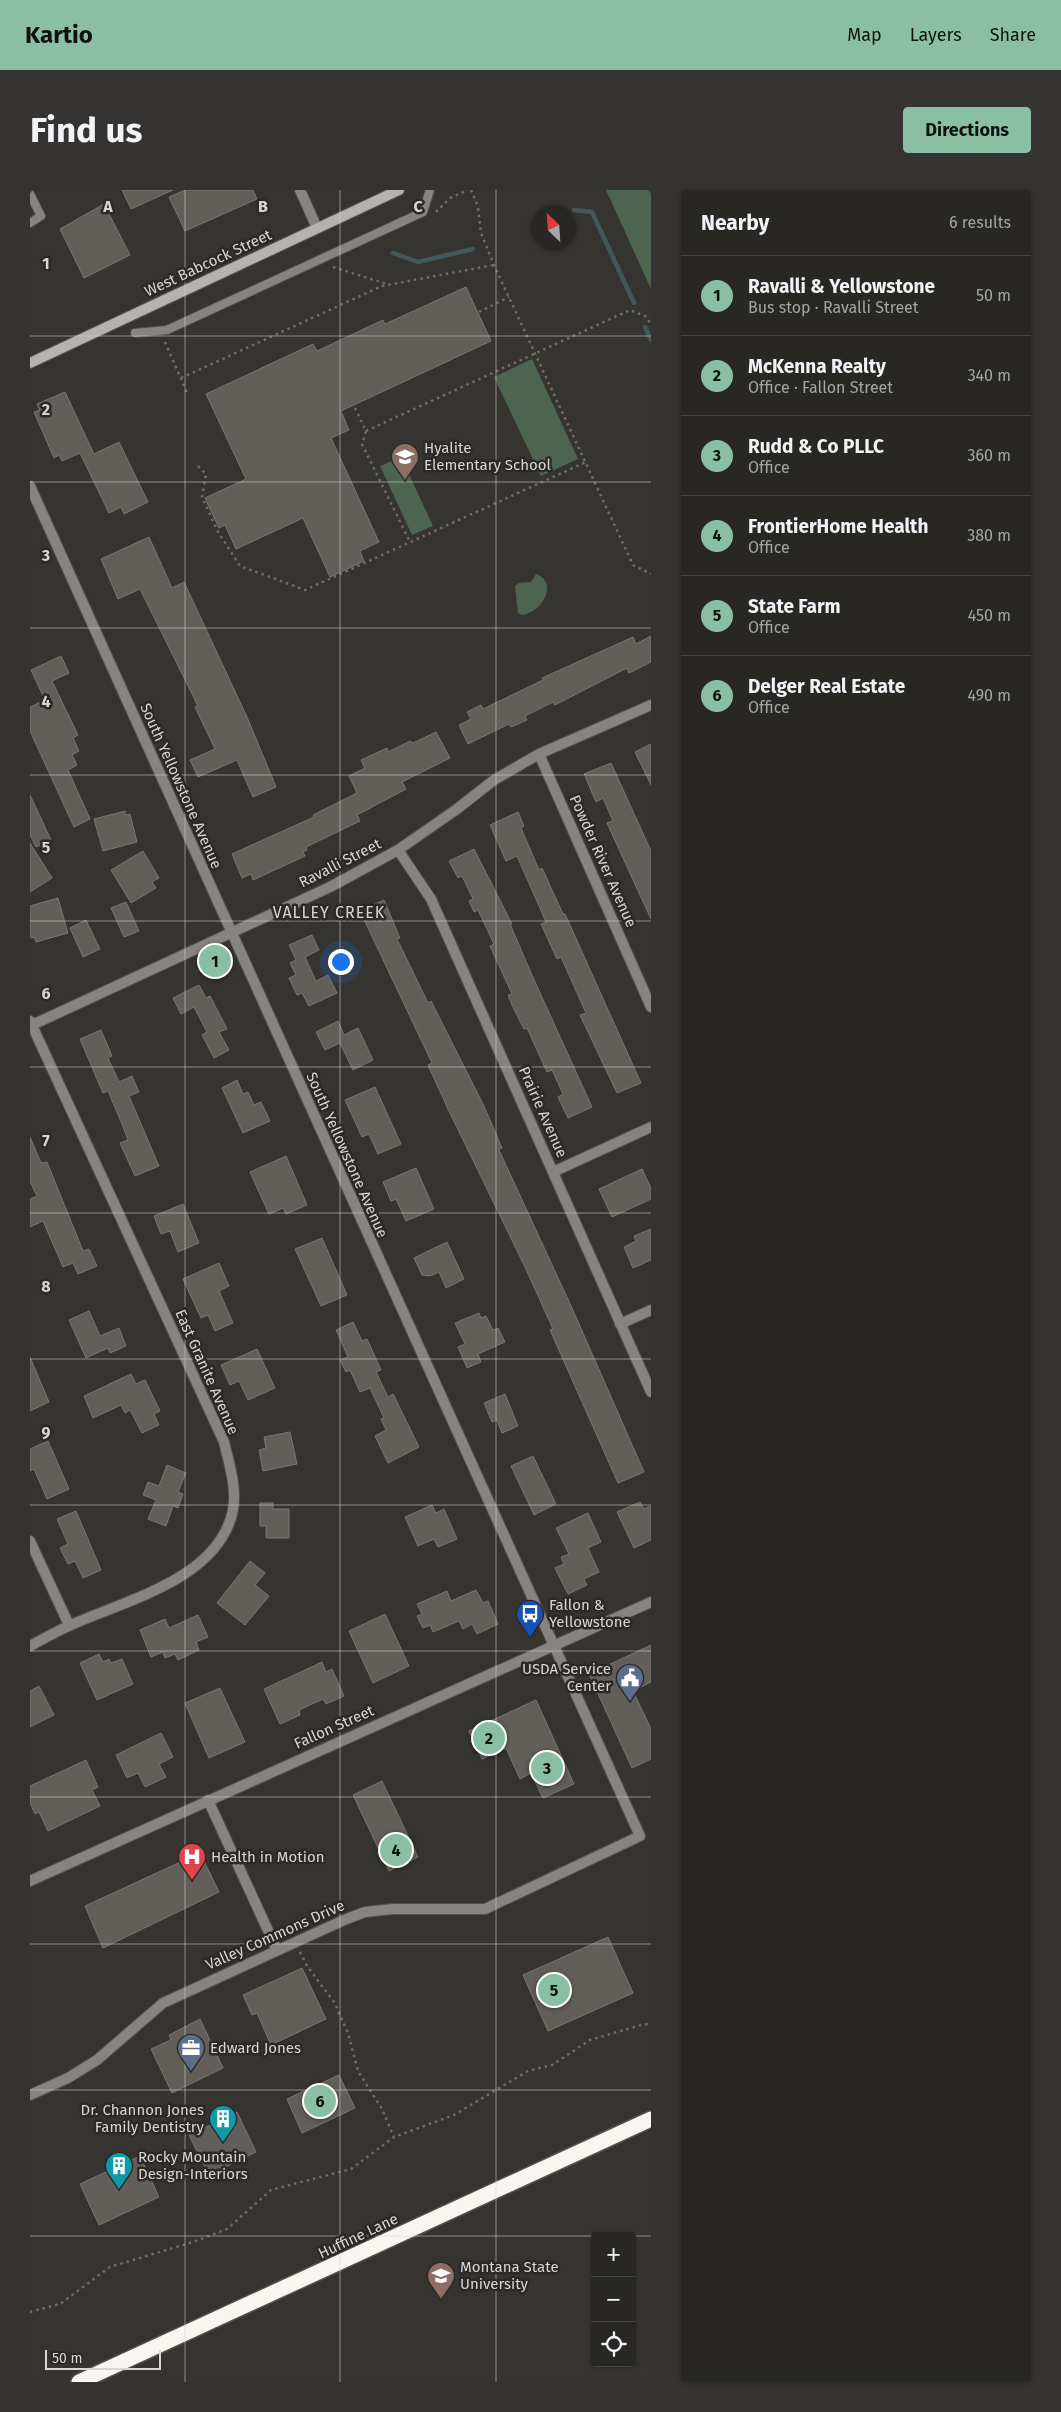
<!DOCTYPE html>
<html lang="en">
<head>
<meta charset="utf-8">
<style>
	:root { --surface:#282724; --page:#343331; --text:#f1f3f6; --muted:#a5a5a6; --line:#444441; --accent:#8abfa5 }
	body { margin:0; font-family:"Fira Sans",sans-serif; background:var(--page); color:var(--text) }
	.controls { position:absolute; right:15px; bottom:15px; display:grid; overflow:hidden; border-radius:5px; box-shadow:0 1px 4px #0004 }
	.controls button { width:45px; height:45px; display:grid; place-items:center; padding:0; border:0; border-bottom:1px solid var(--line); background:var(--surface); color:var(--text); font:25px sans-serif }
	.compass { position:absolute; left:501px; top:15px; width:45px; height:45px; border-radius:50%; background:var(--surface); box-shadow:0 1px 4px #0004; rotate:335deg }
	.scale { position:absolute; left:15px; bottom:12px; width:116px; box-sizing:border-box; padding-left:5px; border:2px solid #d7d6d4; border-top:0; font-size:14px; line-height:18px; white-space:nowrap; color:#d7d6d4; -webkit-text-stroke:4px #2c2a26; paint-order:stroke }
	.you { position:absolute; left:310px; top:771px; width:18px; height:18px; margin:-12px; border:4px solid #fff; border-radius:50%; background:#1a73e8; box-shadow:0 0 0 8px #1a73e833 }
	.badge { display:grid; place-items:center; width:32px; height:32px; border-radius:50%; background:var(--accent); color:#111; font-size:16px; font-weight:700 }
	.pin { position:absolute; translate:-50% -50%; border:2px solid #fff; box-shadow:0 1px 5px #0006 }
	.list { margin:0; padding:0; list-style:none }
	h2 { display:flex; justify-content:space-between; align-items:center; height:65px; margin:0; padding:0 20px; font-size:21px }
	h2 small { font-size:16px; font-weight:400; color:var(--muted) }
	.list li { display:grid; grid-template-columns:32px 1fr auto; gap:15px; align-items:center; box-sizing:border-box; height:80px; padding:0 20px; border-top:1px solid var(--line) }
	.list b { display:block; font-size:19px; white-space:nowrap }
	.list p { margin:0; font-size:16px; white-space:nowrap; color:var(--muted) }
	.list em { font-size:16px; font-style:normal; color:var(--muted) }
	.icon { flex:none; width:28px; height:28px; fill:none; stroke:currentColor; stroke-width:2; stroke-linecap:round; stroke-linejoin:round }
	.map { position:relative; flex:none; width:621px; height:2192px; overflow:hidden; border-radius:5px }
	header { display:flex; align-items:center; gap:30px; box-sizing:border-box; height:70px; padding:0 25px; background:var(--accent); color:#111 }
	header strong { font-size:24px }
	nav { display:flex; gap:28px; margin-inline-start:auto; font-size:18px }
	.intro { display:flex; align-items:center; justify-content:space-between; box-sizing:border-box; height:120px; padding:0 30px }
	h1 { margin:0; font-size:35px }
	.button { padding:12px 22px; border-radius:5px; background:var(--accent); color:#111; font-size:18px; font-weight:700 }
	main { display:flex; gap:30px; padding:0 30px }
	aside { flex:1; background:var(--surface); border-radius:5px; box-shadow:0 1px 4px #0004 }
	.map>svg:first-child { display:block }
	.green { fill:#4d6550 }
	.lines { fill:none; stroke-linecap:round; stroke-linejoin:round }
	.stream { stroke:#43565c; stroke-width:4.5 }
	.building { fill:#625f5b; stroke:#7a7773 }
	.lane-casing { stroke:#53514e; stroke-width:10 }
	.street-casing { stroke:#53514e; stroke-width:12 }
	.secondary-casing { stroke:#53514e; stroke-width:12 }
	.highway-casing { stroke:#53514e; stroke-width:18 }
	.path { stroke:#706e6b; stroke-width:2.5; stroke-dasharray:2.5 4; stroke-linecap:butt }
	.lane { stroke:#868483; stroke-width:8 }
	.street { stroke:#868483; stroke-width:10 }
	.secondary { stroke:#b5b2b0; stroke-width:10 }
	.highway { stroke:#f9f5f1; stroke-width:15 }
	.grid { fill:none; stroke:#d7d6d4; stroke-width:1; stroke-opacity:0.55 }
	.labels { text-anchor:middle; stroke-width:5; stroke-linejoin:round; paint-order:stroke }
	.street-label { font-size:15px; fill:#d7d6d4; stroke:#2c2a26 }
	.poi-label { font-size:15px; fill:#d7d6d4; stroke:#2c2a26; text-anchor:start }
	.neighbourhood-label { font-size:16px; letter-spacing:1px; fill:#d7d6d4; stroke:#2c2a26 }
	.grid-label { font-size:16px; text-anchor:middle; font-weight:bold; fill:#d7d6d4; stroke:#2c2a26; stroke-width:5; stroke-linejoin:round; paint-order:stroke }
</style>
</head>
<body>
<header>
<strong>Kartio</strong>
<nav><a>Map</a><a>Layers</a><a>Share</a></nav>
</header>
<div class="intro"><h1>Find us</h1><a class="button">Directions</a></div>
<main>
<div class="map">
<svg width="621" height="2192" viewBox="0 0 621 2192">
	<rect width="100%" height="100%" fill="#363430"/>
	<path class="green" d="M576,0H621V99Z
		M502,169L548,269L511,286L464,187Z
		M371,267L403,336L382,345L350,276Z
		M506,384C529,392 512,423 492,425L488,423L485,396L489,393L501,392Z"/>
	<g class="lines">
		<path class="stream" d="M544,20L562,22L604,113
			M363,63L388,72L443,59
			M615,137L621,150"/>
	</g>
	<path class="building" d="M92,0H143L101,19Z
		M155,0H223L227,9L155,41L139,7Z
		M74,14L100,65L54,88L30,39Z
		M436,97L461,151L311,221L319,240L301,248L349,352L330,361L334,371L300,387L273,328L206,359L195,335L189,338L175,308L216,289L176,204L283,154L287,161L353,130L355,134Z
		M35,202L64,264L89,252L118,312L94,324L91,317L79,323L50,263L32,271L29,265L24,268L4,222L10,220L7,214Z
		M119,347L142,398L154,392L217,527L246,597L223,607L207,570L168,587L160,570L185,559L165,517L168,516L110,399L88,409L71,369Z
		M621,446V472L599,483L597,478L525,515L523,512L495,526L497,530L481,537L479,534L438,554L429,535L441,529L437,522L451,515L453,519L513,490L512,488L603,447L606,454Z
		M31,466L39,483L22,491L48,545L43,548L49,561L42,565L47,575L38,580L60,629L44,637L0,541V517L15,510L1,480Z
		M406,542L420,568L372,592L376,599L327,625L330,631L276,657L277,660L273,662L275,666L223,690L221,684L212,688L202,664L284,627L283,625L327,603L319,586L335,578L331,570L357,558L358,562L380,551L383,553Z
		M621,554V595L605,562Z
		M581,573L621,661V729L577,633L583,631L573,608L566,612L554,584Z
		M0,605L21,650L6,657L0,645Z
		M95,621V625L100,624L107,652L73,661L64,629Z
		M488,622L494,636L491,638L509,680L512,678L533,724H535L611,893L587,903L550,825L556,823L531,767L527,769L511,734L516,732L487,666L476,671L460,635Z
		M0,653L22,688L0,702Z
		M444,659L482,734H480L501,783L562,917L538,928L528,907L533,904L522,880L517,882L497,838L494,839L483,817L478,805L482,804L460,756L464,754L448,720L444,722L439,711L443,709L432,686L428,688L419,671Z
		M113,661L129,688L122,692L126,698L101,713L81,680Z
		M28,708L38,743L6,752L4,747L0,748V716Z
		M354,710L370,748L367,749L398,813L401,811L453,914L472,958L469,960L542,1118L614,1282L588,1293L520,1140L523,1139L495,1077L418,919L398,875L402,873L330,721Z
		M96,712L109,741L94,747L81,718Z
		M56,730L70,759L53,767L40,738Z
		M282,745L289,760L275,767L286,791L298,785L307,803L279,816L272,803L267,805L259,788L266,785L260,773L266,770L259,755Z
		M169,795L176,808L180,806L197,839L189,842L199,860L184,868L172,845L177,842L164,817L151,824L143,808Z
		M308,831L314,845L328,838L343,870L323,880L310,853L295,860L286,842Z
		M71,840L82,866L78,868L89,892L102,886L109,902L99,906L129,976L105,986L90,953L98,950L92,934L78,901L73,903L50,849Z
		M207,890L213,904L218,902L224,915L231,912L240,931L213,943L192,898Z
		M345,897L371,954L348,964L339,944L332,947L315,910Z
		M0,947L11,973L17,972L53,1061L59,1059L67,1076L48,1084L43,1073L33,1077L13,1031L0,1037V1009L7,1006L0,991Z
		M256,966L277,1015L256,1024L253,1018L239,1024L220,982Z
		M386,978L404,1019L376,1031L366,1009L361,1011L353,992Z
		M612,979L621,998V1009L582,1027L569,999Z
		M153,1014L169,1053L148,1062L140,1041L131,1044L124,1026Z
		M621,1039V1070L603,1078L594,1057L606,1051L604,1046Z
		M292,1048L317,1105L291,1116L265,1059Z
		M417,1052L434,1089L416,1098L409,1082L400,1086L392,1085L384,1068Z
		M189,1073L199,1096L189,1101L203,1133L185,1141L178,1125L171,1128L153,1089Z
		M59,1121L70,1146L89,1138L96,1156L80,1163L78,1158L56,1168L39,1130Z
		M449,1123L451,1128L456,1126L463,1140L468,1138L475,1152L448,1164L451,1172L437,1178L428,1157L435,1154L425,1133Z
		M323,1132L332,1151L337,1149L351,1180L346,1182L358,1207L363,1204L389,1257L358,1273L345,1246L356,1240L351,1229L354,1228L340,1198L330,1202L320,1180L316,1182L310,1170L318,1167L306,1140Z
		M227,1159L245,1198L218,1210L209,1191L200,1195L191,1175Z
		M0,1167L19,1212L0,1221Z
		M101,1184L106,1194L115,1190L130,1221L124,1224L129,1235L112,1243L100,1220L95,1223L91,1215L63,1228L54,1206Z
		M475,1204L488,1236L472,1243L467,1230L462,1232L454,1213Z
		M260,1242L267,1274L233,1281L229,1260L236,1258L234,1247Z
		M18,1251L39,1299L17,1309L4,1279L0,1281V1259Z
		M503,1266L526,1314L504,1325L481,1276Z
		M137,1275L156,1283L148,1302L153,1304L148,1318L143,1316L136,1336L118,1329L126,1310L113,1305L118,1292L129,1296Z
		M610,1312L614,1319L621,1316V1350L604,1358L587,1322Z
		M230,1313H243V1319H259V1348H236V1336H230Z
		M402,1315L406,1323L414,1319L427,1349L408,1357L404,1349L388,1356L375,1327Z
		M46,1321L71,1380L53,1388L45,1371L38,1374L30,1358L38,1354L27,1329Z
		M558,1323L571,1352L558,1358L569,1382L554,1389L557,1395L538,1404L525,1378L534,1374L531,1367L539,1364L526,1338Z
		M220,1371L235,1383L225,1395L239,1406L215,1435L187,1413Z
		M446,1400L453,1413L458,1411L468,1434L447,1444L442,1434L433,1439L429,1431L403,1442L400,1435L393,1438L387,1426L392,1424L387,1414L417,1401L421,1411Z
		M355,1424L379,1476L343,1493L319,1441Z
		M168,1425L178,1447L166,1452L169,1460L148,1470L145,1464L135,1468L133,1462L121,1467L110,1440L135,1429L139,1438Z
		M621,1455V1492L603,1501L621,1539V1569L602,1578L559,1484Z
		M69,1464L73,1472L79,1469L81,1473L92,1469L103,1494L67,1510L50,1473Z
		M292,1472L296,1482L302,1479L314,1506L296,1514L293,1509L269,1520L270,1525L250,1534L234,1499Z
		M9,1496L24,1525L0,1537V1501Z
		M190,1498L215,1552L179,1568L155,1513Z
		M506,1510L544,1594L513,1608L501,1583L490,1589L476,1558L452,1569L439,1541Z
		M131,1543L143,1567L129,1574L136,1587L115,1597L108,1583L97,1588L86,1565Z
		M56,1570L68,1597L62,1600L70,1616L18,1641L9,1622L5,1624L0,1613V1596Z
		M352,1591L388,1667L359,1681L323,1605Z
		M170,1663L189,1702L73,1758L55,1716Z
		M578,1747L603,1803L518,1841L493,1785Z
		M272,1778L296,1829L241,1855L227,1823L222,1825L213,1805Z
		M170,1829L193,1878L142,1903L121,1859L141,1850L139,1845Z
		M309,1885L325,1918L272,1943L257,1909Z
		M207,1922L226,1962L179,1985L159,1945Z
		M110,1966L129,2007L69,2035L50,1994Z"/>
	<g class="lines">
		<defs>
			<path id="lane" d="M0,4L11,26L0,33
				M105,143L137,140L393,22L400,0"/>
			<path id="street" d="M270,0L287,38
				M0,296L610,1646L455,1719H363L335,1722L314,1730L133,1813L67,1870L38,1888L0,1905
				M509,564L621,817
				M368,660L401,709L621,1202
				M0,831L194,1252C199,1273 207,1298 203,1320C189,1389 96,1410 41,1435C27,1441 13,1449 0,1456
				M0,836L302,696L368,660L427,619L464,590L509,564L621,515
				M523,982L621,937
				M590,1134L621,1120
				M0,1351L39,1435
				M178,1610L247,1760
				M0,1691L621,1412"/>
			<path id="secondary" d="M0,173L369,0"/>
			<path id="highway" d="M49,2192L621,1929"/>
		</defs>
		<use href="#lane" class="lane-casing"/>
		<use href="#street" class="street-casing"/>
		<use href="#secondary" class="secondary-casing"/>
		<use href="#highway" class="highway-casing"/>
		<path class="path" d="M441,0L448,17L451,43L464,75L603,375L621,384
			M406,22L420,8L438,0
			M303,77L357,94
			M449,122L479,107
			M135,152L157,203
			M151,188L352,96L464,75
			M325,218L336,241L332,254L380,352
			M336,241L600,120L617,127L621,136
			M168,276L176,284L172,307L188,342L210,376L275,400L556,272
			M270,1762L277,1776L304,1812L318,1843L328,1881L352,1919L364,1947
			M0,2122L30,2114L80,2077L166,2051L197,2039L241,2000L321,1979L364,1947L424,1925L498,1881L522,1875L560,1850L611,1835L621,1834"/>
		<use href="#lane" class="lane"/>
		<use href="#street" class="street"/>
		<use href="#secondary" class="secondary"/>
		<use href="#highway" class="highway"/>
	</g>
	<path class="grid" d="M155,0V2192M310,0V2192M466,0V2192M0,146H621M0,292H621M0,438H621M0,585H621M0,731H621M0,877H621M0,1023H621M0,1169H621M0,1315H621M0,1461H621M0,1607H621M0,1754H621M0,1900H621M0,2046H565M602,2046H621"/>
	<defs>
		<symbol id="school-pin" viewBox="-11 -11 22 30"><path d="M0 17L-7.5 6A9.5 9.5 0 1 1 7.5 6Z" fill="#8d6e63" stroke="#2c2a26"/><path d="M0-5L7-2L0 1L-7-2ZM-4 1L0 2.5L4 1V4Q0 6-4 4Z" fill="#fff"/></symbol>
		<symbol id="bus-pin" viewBox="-11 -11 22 30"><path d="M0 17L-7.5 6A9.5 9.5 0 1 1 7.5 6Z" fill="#1a4fb4" stroke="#2c2a26"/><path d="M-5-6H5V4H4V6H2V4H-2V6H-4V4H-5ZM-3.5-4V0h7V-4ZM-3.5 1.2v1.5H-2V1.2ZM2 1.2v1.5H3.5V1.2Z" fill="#fff"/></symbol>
		<symbol id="civic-pin" viewBox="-11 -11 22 30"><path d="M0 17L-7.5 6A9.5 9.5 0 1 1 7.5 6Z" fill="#5c6f8a" stroke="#2c2a26"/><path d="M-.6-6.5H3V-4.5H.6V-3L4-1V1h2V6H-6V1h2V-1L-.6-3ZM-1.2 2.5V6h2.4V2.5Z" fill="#fff"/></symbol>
		<symbol id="hospital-pin" viewBox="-11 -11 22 30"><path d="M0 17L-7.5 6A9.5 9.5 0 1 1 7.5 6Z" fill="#e0444e" stroke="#2c2a26"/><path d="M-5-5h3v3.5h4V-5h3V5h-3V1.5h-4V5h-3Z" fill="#fff"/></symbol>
		<symbol id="office-pin" viewBox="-11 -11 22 30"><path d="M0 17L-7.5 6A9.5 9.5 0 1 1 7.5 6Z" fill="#5c6f8a" stroke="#2c2a26"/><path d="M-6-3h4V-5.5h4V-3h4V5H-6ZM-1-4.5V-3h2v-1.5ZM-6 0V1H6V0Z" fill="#fff"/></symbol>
		<symbol id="building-pin" viewBox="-11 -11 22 30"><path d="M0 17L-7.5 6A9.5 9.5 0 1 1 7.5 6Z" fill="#0f9aa8" stroke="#2c2a26"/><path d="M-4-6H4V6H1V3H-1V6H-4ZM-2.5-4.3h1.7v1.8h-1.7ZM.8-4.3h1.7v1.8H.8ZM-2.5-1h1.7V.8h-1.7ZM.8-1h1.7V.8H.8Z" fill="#fff"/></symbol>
		<symbol id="university-pin" viewBox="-11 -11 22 30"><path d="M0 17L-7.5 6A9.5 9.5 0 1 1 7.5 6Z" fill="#8d6e63" stroke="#2c2a26"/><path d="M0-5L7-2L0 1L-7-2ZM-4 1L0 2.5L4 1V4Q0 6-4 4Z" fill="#fff"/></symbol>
	</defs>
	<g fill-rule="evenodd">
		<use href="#school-pin" x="359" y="251" width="32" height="43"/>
		<use href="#bus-pin" x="484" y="1408" width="32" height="43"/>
		<use href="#civic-pin" x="584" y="1472" width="32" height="43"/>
		<use href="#hospital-pin" x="146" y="1651" width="32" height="43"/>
		<use href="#office-pin" x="145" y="1842" width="32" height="43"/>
		<use href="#building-pin" x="177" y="1913" width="32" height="43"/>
		<use href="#building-pin" x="73" y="1960" width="32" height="43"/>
		<use href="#university-pin" x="395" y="2070" width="32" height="43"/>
	</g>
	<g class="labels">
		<g class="street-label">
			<text transform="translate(178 73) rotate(-25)" y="5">West Babcock Street</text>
			<text transform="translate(151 596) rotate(66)" y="5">South Yellowstone Avenue</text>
			<text transform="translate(573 671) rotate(66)" y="5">Powder River Avenue</text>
			<text transform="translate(310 673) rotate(-27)" y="5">Ravalli Street</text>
			<text transform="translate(513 922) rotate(66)" y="5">Prairie Avenue</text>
			<text transform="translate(317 965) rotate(66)" y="5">South Yellowstone Avenue</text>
			<text transform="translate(177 1182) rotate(66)" y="5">East Granite Avenue</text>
			<text transform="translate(304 1537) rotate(-24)" y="5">Fallon Street</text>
			<text transform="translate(245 1745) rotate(-24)" y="5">Valley Commons Drive</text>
			<text transform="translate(328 2046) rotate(-25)" y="5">Huffine Lane</text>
		</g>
		<g class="poi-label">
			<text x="394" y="263">Hyalite<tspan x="394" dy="17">Elementary School</tspan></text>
			<text x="519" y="1420">Fallon &amp;<tspan x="519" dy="17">Yellowstone</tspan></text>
			<text x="581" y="1484" text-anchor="end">USDA Service<tspan x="581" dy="17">Center</tspan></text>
			<text x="181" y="1672">Health in Motion</text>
			<text x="180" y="1863">Edward Jones</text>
			<text x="174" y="1925" text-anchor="end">Dr. Channon Jones<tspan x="174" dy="17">Family Dentistry</tspan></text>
			<text x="108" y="1972">Rocky Mountain<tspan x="108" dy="17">Design-Interiors</tspan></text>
			<text x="430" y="2082">Montana State<tspan x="430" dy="17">University</tspan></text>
		</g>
		<g class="neighbourhood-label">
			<text x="299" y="728">VALLEY CREEK</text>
		</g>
	</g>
	<g class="grid-label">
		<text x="78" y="22">A</text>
		<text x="233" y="22">B</text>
		<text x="388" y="22">C</text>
		<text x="16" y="79">1</text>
		<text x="16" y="225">2</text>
		<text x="16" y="371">3</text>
		<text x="16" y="517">4</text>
		<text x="16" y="663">5</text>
		<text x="16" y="809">6</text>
		<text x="16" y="956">7</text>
		<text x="16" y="1102">8</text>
		<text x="16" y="1248">9</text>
	</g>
</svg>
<div class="controls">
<button>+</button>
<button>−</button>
<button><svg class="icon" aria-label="locate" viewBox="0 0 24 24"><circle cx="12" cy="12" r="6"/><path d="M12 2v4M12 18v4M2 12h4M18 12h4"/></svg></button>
</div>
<svg class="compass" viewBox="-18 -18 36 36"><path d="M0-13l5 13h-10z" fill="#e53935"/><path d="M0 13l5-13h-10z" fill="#a5a5a6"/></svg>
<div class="scale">50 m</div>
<div class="you"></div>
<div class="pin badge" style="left:185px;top:771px">1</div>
<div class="pin badge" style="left:459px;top:1548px">2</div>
<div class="pin badge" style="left:517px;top:1578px">3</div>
<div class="pin badge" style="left:366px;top:1660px">4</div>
<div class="pin badge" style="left:524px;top:1800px">5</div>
<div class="pin badge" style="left:290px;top:1911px">6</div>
</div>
<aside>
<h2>Nearby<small>6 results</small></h2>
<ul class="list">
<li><span class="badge">1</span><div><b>Ravalli &amp; Yellowstone</b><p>Bus stop · Ravalli Street</p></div><em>50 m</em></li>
<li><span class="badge">2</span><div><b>McKenna Realty</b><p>Office · Fallon Street</p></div><em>340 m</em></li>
<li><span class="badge">3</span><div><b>Rudd &amp; Co PLLC</b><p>Office</p></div><em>360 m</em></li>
<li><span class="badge">4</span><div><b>FrontierHome Health</b><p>Office</p></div><em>380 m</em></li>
<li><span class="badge">5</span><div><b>State Farm</b><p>Office</p></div><em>450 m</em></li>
<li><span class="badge">6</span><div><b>Delger Real Estate</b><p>Office</p></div><em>490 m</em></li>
</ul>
</aside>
</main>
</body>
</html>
